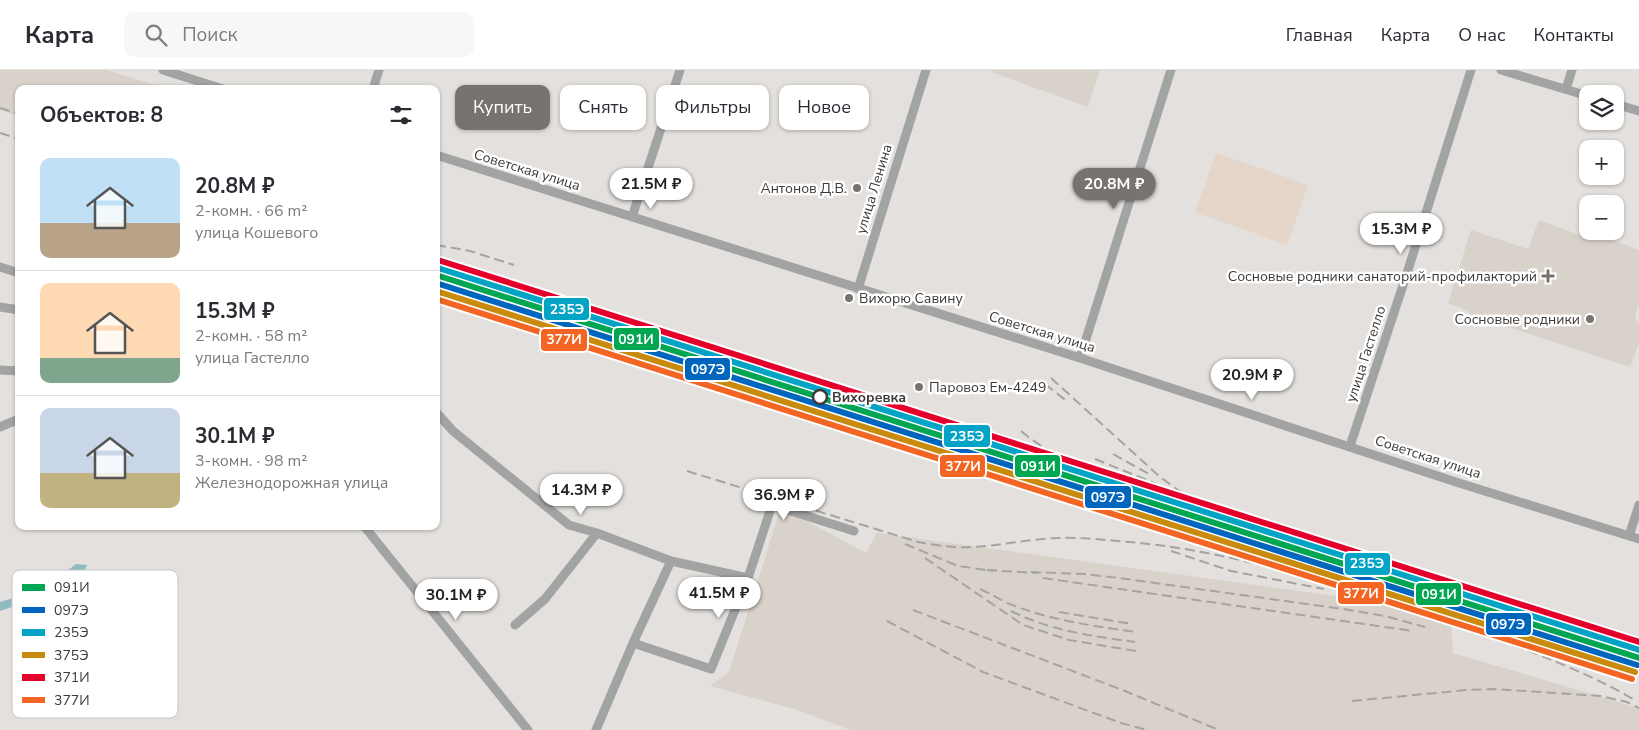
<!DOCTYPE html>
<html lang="ru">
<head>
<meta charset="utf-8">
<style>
	body { margin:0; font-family:"Nunito Sans",sans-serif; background:#f7f7f7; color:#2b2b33; height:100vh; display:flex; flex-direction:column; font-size:19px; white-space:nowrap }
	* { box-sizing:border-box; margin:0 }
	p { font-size:16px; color:#7c7c81 }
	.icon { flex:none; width:28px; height:28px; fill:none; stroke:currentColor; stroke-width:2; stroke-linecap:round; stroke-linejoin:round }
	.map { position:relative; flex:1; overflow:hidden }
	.drawer { position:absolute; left:15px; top:15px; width:425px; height:445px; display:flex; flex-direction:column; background:#fff; border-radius:10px; box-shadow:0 1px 4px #0004 }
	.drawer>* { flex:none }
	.top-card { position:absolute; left:455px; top:15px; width:475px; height:45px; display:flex; gap:10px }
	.controls { position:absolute; left:1579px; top:15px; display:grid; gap:10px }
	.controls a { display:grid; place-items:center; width:45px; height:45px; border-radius:10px; background:#fff; box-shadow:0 1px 4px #0004; font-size:25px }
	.price { position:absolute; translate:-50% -42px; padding:0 11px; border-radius:18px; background:#fff; color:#222; font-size:16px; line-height:32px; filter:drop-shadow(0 1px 2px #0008) }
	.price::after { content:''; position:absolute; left:50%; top:30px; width:15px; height:11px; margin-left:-8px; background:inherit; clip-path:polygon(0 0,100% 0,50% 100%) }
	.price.on { background:#767371; color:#fff }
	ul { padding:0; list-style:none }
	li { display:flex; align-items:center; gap:15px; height:125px; padding:0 25px }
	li+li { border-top:1px solid #e1e1e2 }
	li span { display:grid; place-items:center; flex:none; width:140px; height:100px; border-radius:10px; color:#555 }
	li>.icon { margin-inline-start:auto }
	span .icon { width:60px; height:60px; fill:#fffc; stroke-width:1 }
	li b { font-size:21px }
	h2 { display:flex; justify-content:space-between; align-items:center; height:60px; padding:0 25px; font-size:21px }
	.pill { padding:0 18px; border-radius:10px; background:#fff; box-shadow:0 1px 4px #0004; font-size:18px; line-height:45px }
	.pill.on { background:#767371; color:#fff }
	header { display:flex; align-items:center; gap:30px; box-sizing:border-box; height:70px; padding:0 25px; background:#fff; border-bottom:1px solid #e1e1e2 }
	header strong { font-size:24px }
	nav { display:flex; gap:28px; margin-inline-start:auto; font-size:18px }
	.search { width:350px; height:45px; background:#f7f7f7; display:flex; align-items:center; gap:12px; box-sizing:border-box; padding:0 18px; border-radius:10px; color:#7c7c81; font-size:19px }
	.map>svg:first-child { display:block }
	.built { fill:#d9d2cb }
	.green { fill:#e6d6c9 }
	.water { fill:#90b9c2 }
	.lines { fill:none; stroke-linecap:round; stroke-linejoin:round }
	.minor { stroke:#a2a3a3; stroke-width:9 }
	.rail { stroke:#a5a4a2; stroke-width:2; stroke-dasharray:10 5; stroke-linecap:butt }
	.rail-1-casing { stroke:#fff; stroke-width:10 }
	.rail-2-casing { stroke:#fff; stroke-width:10 }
	.rail-3-casing { stroke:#fff; stroke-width:10 }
	.rail-4-casing { stroke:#fff; stroke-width:10 }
	.rail-5-casing { stroke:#fff; stroke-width:10 }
	.rail-6-casing { stroke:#fff; stroke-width:10 }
	.rail-1 { stroke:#00a651; stroke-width:6 }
	.rail-2 { stroke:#0065bd; stroke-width:6 }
	.rail-3 { stroke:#03a3c6; stroke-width:6 }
	.rail-4 { stroke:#c88b0e; stroke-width:6 }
	.rail-5 { stroke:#e4002b; stroke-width:6 }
	.rail-6 { stroke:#f26522; stroke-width:6 }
	.poi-dot { fill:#767371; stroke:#fff; stroke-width:2 }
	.stop-dot { fill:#fff; stroke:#3c3937; stroke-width:2.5 }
	.labels { text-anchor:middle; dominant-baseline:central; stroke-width:5; stroke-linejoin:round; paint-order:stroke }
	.street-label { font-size:14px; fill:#3c3937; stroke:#fff }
	.poi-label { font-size:14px; fill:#3c3937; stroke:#fff; text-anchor:end }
	.stop-label { font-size:14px; font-weight:bold; fill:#3c3937; stroke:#fff; text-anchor:start }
	.key { fill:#fff; stroke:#c4c4c3; stroke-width:1 }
	.key-label { font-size:14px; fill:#3c3937 }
	.line-badge { stroke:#fff; stroke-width:2 }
	.badge-label { font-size:14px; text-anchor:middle; font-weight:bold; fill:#fff }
</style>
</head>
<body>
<header>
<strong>Карта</strong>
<div class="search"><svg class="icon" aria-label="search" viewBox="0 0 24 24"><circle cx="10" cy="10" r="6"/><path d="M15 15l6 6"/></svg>Поиск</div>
<nav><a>Главная</a><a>Карта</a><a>О нас</a><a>Контакты</a></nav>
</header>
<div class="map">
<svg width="1639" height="660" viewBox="0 0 1639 660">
	<rect width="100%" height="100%" fill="#e3e0dd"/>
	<path class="built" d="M0,0h106l63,19h-150v27l-19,-6z
		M991,0h109l-12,37 -97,-35z
		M1539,150l54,20 8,-4 38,14v53l-4,14 4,7v19l-9,24 -159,-52 -4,-5 -19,-7 23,-73 57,19z
		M781,437l85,46 11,-20 488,67 86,25 2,28 186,55v22h-789l-52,-20 -88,-24 19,-14z"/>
	<path class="green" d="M1216,83l92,32 -21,60 -92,-33z"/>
	<path class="water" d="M76,494l11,1 -2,5c-14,3 -21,14 -33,20 -17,9 -34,15 -52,21v-9l26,-8 27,-12z"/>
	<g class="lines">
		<path class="minor" d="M163,0l60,19
			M1501,0l87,26
			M373,19l6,-19
			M1566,19l6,-19
			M1615,34l24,7
			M436,85l644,203 379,125 180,56
			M632,147l48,-147
			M0,197l19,6
			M858,219l68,-219
			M0,237l19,3
			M1080,288l91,-288
			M0,300l19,1
			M436,342l17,19 116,94 28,8 74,28 77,17
			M0,357l19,-8
			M1350,376l58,-176 63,-200
			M364,456l164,204
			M1629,466l10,-31
			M515,555l30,-26 52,-66
			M633,573l78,26 37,-91 24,-73 82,26
			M596,660l37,-87 38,-82"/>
		<path class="rail" d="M0,38l19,6
			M0,63l19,6
			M436,175l34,6 44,14
			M436,199l697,220 106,43
			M1051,308l108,98 27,20 31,17
			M1045,314l23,18
			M1021,361c17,14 35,25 55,33
			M1113,384l36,20
			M1095,389l57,23 17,9
			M687,401l231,71c17,3 35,6 52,5 29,-1 58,-8 87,-9 24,-1 48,2 72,4 116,10 225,50 336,84
			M1209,442l92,27 338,106
			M905,474l53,22 35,5
			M1171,481l60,20 93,18
			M925,488l98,67 46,15 67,11
			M987,500l50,3
			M1031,502l53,2 35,4 224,31 42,7 40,11
			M1043,508l370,53
			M980,519c12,5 23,13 35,17 40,15 79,20 121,26
			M913,540l212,81 94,39
			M1011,541c40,20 81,25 124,31
			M1059,542l73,12
			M887,551l96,51 138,51 26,7
			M1458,554c59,23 120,43 175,75
			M1352,631l115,-11 27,-1 107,7 26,6 12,6"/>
		<g class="rail-1-casing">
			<path id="rail-1" d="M436,205l1203,383"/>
		</g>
		<g class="rail-2-casing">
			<path id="rail-2" d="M436,213l1201,382"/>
		</g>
		<g class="rail-3-casing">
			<path id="rail-3" d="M438,198l1201,382"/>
		</g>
		<g class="rail-4-casing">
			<path id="rail-4" d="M436,221l1199,381"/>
		</g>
		<g class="rail-5-casing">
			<path id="rail-5" d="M441,191l1198,381"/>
		</g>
		<g class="rail-6-casing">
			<path id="rail-6" d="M436,229l1196,380"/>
		</g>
		<use href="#rail-1" class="rail-1"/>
		<use href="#rail-2" class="rail-2"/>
		<use href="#rail-3" class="rail-3"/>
		<use href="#rail-4" class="rail-4"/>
		<use href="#rail-5" class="rail-5"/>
		<use href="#rail-6" class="rail-6"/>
	</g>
	<g class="poi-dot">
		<circle cx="857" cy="118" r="5"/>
		<path d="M1545.5 198.5h5v5h5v5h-5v5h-5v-5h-5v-5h5z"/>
		<circle cx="849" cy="228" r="5"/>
		<circle cx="1590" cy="249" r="5"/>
		<circle cx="919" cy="317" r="5"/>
	</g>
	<circle class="stop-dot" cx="820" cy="327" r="7"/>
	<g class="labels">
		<g class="street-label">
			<text transform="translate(527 100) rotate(17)">Советская улица</text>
			<text transform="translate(874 119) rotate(-73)">улица Ленина</text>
			<text transform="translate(1042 262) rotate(17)">Советская улица</text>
			<text transform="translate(1366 284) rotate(-72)">улица Гастелло</text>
			<text transform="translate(1428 387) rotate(18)">Советская улица</text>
		</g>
		<g class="poi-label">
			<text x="847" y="118">Антонов Д.В.</text>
			<text x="1537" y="206">Сосновые родники санаторий-профилакторий</text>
			<text x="859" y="228" text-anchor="start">Вихорю Савину</text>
			<text x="1580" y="249">Сосновые родники</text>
			<text x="929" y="317" text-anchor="start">Паровоз Ем-4249</text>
		</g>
		<g class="stop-label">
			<text x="832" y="327">Вихоревка</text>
		</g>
	</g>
	<rect x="12" y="500" width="166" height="148" rx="8" class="key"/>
	<rect x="22" y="514" width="23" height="7" fill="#00a651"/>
	<rect x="22" y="537" width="23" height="6" fill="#0065bd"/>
	<rect x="22" y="559" width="23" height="7" fill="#03a3c6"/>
	<rect x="22" y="582" width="23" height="6" fill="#c88b0e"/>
	<rect x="22" y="604" width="23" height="7" fill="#e4002b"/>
	<rect x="22" y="627" width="23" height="6" fill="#f26522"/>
	<g class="key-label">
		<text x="54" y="522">091И</text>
		<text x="54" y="545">097Э</text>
		<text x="54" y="567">235Э</text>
		<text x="54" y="590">375Э</text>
		<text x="54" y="612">371И</text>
		<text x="54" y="635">377И</text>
	</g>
	<g class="line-badge">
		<rect x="543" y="227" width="47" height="24" rx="5" fill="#03a3c6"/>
		<rect x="613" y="257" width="47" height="24" rx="5" fill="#00a651"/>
		<rect x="540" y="258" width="48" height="24" rx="5" fill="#f26522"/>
		<rect x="684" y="287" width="47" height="24" rx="5" fill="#0065bd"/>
		<rect x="943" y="354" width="48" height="24" rx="5" fill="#03a3c6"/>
		<rect x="939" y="384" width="47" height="24" rx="5" fill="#f26522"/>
		<rect x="1014" y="384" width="47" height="24" rx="5" fill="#00a651"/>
		<rect x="1084" y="415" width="48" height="24" rx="5" fill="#0065bd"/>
		<rect x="1344" y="482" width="47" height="24" rx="5" fill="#03a3c6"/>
		<rect x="1337" y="511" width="48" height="24" rx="5" fill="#f26522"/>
		<rect x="1415" y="512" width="47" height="24" rx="5" fill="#00a651"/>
		<rect x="1485" y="542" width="47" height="24" rx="5" fill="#0065bd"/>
	</g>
	<g class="badge-label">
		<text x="567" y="244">235Э</text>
		<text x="636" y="274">091И</text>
		<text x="564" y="274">377И</text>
		<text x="708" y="304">097Э</text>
		<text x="967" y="371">235Э</text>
		<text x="963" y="401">377И</text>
		<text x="1038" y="401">091И</text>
		<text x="1108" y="432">097Э</text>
		<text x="1367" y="498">235Э</text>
		<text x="1361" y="528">377И</text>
		<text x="1439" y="529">091И</text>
		<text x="1508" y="559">097Э</text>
	</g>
</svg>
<div class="controls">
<a><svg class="icon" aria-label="layers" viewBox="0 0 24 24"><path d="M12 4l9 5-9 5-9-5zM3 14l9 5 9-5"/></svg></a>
<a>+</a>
<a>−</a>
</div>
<b class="price" style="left:651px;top:140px">21.5M ₽</b>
<b class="price on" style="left:1114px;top:140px">20.8M ₽</b>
<b class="price" style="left:1401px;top:185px">15.3M ₽</b>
<b class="price" style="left:1252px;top:331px">20.9M ₽</b>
<b class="price" style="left:581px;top:446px">14.3M ₽</b>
<b class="price" style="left:784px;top:451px">36.9M ₽</b>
<b class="price" style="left:719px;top:549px">41.5M ₽</b>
<b class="price" style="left:456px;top:551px">30.1M ₽</b>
<div class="top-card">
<a class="pill on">Купить</a>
<a class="pill">Снять</a>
<a class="pill">Фильтры</a>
<a class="pill">Новое</a>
</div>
<section class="drawer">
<h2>Объектов: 8<svg class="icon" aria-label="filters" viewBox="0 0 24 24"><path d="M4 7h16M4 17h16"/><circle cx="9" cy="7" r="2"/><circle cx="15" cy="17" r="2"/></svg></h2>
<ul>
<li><span style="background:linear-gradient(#bfe0f5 65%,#b9a48a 0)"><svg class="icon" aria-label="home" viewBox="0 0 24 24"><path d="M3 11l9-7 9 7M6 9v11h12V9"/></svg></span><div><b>20.8M ₽</b><p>2-комн. · 66 m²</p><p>улица Кошевого</p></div></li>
<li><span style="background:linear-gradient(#ffd9b3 75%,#7fa58c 0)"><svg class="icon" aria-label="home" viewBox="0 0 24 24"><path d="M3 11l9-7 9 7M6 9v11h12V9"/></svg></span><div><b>15.3M ₽</b><p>2-комн. · 58 m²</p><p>улица Гастелло</p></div></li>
<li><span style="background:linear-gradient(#c9d6e8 65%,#c2b280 0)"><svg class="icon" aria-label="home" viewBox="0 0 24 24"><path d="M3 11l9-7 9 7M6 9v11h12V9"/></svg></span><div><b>30.1M ₽</b><p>3-комн. · 98 m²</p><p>Железнодорожная улица</p></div></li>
</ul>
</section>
</div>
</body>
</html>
